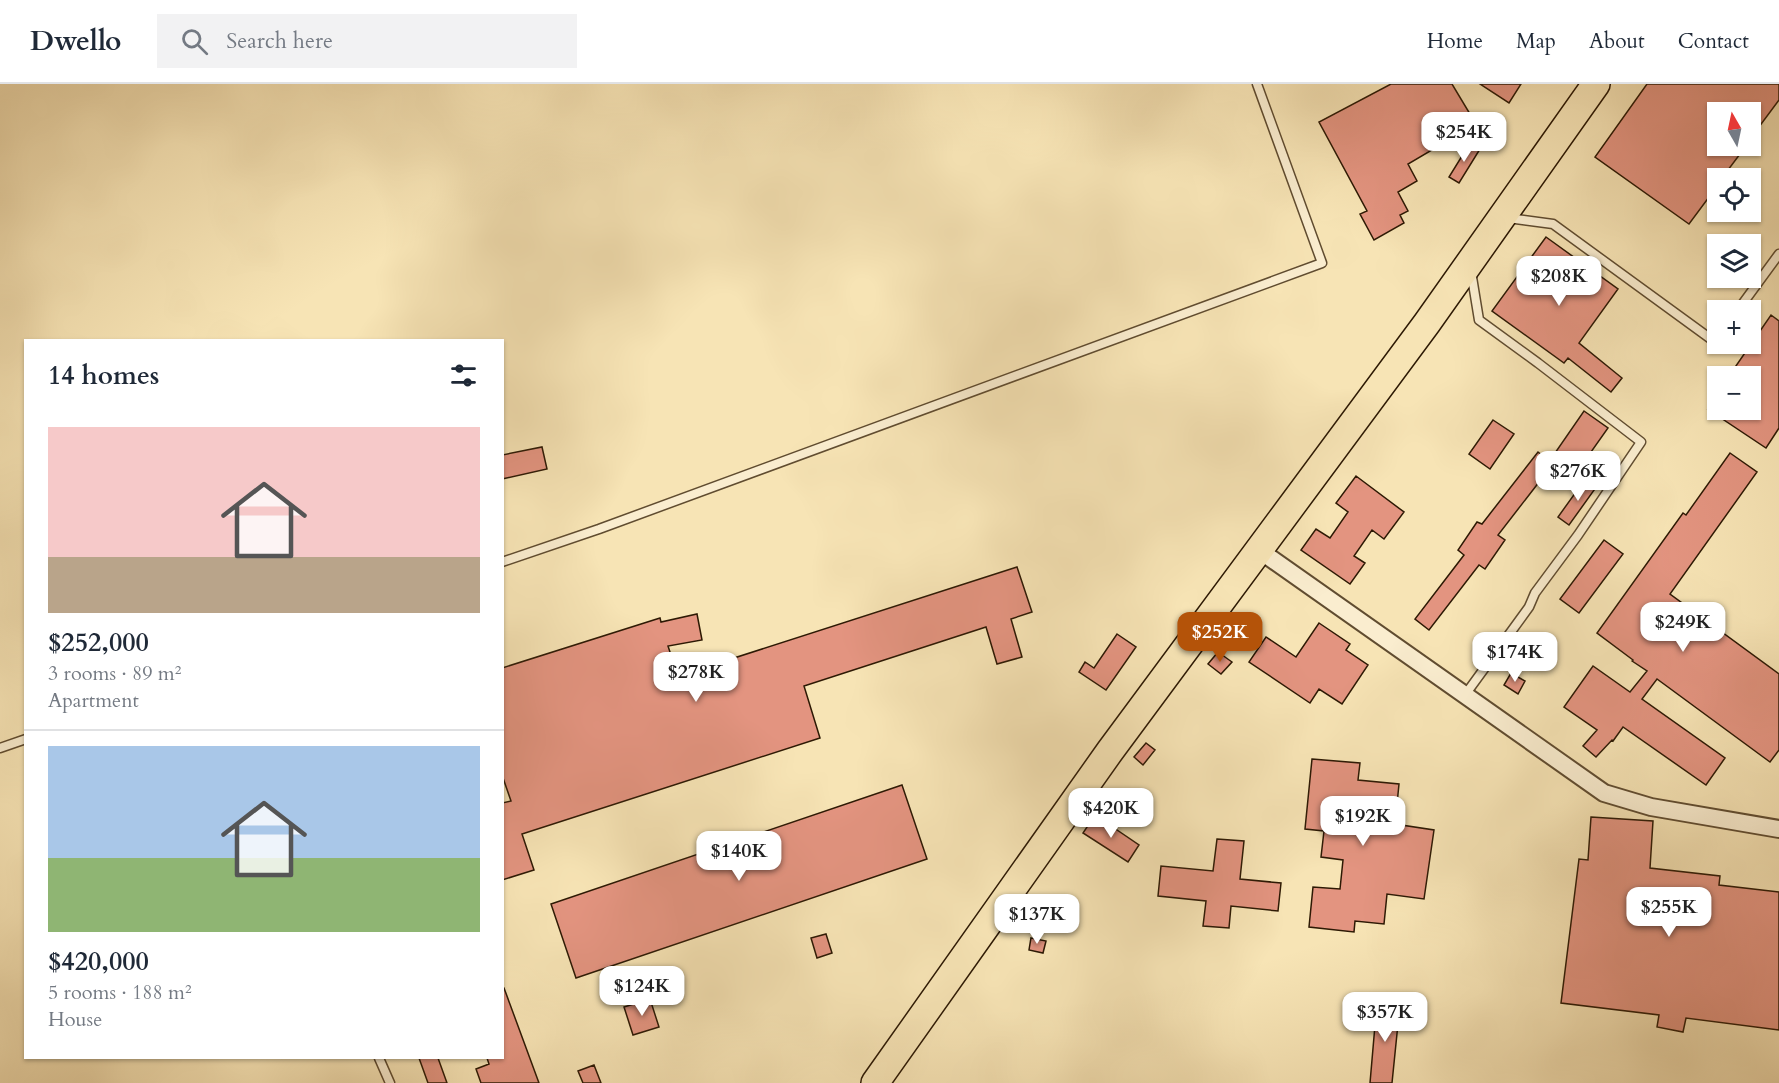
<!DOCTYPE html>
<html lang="en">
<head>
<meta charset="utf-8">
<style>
	body { margin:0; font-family:Cardo,serif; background:#f2f2f3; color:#1f2937; height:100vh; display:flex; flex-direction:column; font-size:22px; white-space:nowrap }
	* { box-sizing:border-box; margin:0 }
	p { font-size:20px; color:#747a83 }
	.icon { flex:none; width:33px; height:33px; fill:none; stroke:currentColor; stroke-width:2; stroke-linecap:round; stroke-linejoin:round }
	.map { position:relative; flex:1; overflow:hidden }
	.sheet { position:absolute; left:24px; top:255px; width:480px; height:720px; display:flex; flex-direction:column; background:#fff; border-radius:0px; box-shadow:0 2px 4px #0004 }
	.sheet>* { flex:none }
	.needle { width:39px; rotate:351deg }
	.fabs { position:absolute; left:1707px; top:18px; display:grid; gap:12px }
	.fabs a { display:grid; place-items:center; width:54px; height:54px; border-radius:0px; background:#fff; box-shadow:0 2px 4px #0004; font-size:30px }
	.price { position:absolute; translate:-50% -51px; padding:0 14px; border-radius:12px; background:#fff; color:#222; font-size:20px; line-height:39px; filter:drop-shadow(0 2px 3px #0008) }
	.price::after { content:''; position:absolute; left:50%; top:36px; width:18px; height:14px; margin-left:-9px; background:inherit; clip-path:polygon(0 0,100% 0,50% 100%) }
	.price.selected { background:#b45309; color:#fff }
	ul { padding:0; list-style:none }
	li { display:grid; align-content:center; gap:12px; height:318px; padding:0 24px }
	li+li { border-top:2px solid #e0e1e3 }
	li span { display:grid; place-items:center; height:186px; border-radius:0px; color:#555 }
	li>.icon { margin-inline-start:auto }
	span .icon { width:108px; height:108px; fill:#fffc; stroke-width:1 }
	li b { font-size:26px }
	h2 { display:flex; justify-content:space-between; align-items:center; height:72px; padding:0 24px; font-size:26px }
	header { display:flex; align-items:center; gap:36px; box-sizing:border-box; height:84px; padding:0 30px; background:#fff; border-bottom:2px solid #e0e1e3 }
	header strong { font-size:28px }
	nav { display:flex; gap:33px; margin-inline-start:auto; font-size:21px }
	.search { width:420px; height:54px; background:#f2f2f3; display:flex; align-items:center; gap:15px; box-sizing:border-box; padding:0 21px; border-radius:0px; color:#747a83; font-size:22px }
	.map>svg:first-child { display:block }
	.building { fill:#e39480; stroke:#2d1904; stroke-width:1.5 }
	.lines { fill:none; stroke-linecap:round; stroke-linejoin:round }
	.lane-casing { stroke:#604c30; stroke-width:11 }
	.street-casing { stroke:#604c30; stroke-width:20 }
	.primary-casing { stroke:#2d1904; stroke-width:30 }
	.lane { stroke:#faedcf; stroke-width:8 }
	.street { stroke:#faedcf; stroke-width:16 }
	.primary { stroke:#f7e4b5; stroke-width:27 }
</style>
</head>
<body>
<header>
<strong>Dwello</strong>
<div class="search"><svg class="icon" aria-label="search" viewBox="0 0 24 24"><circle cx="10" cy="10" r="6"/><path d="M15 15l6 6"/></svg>Search here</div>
<nav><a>Home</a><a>Map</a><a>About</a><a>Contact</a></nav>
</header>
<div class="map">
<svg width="1779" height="999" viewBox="0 0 1779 999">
	<rect width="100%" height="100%" fill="#f7e4b5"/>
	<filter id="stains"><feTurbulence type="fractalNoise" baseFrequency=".00333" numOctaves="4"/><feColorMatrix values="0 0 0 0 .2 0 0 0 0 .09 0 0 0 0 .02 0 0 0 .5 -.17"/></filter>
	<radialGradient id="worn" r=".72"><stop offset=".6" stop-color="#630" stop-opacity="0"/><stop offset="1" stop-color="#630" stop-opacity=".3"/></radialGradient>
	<path class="building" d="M1391,0h61l24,40 -68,40 9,17 -19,11 10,19 -8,4 4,8 -30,17 -14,-26 7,-3 -48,-89z
		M1480,0h41l-12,19z
		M1647,0h132v16l-29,39v-27h-32v34h28l-24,32h-4v7l-29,39 -94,-67z
		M1470,59l10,6 -21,34 -10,-6z
		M1546,153l72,52 -39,54 43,35 -11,14 -43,-34 -4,5 -72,-52z
		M1771,231l8,6v107l-13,20 -57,-38h41v-34h-21z
		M1584,327l24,17 -29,41 -24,-16z
		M1493,336l21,14 -24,35 -21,-15z
		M542,363l5,22 -45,10v-24z
		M1538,368l15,12 -55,71 7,5 -20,29 -6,-4 -50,65 -14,-11 49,-64 -6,-5 19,-28 5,2z
		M1730,369l27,19 -87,122 109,80v76l-9,12 -113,-83 -15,20 83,59 -19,27 -83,-58 -10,14 -1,-1 -16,17 -13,-11 14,-16 -33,-23 29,-41 37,26 17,-21 -15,-10 1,-1 -36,-27 86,-120 3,2z
		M1356,392l48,36 -20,27 -12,-9 -18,26 11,7 -15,21 -49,-34 15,-21 14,9 18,-26 -12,-9z
		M1586,394l11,8 -28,39 -11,-8z
		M1604,456l19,14 -44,59 -19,-14z
		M1017,483l15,45 -21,7 11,38 -25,7 -11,-37 -182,59 16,52 -298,96 12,36 -32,10v-77l9,-2 -9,-26v-107l158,-50 1,4 36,-8 5,26 -34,6 10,30z
		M1319,539l31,21 -4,6 22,15 -26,39 -23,-15 -9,14 -61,-41 17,-25 30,20z
		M1117,550l19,13 -30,43 -27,-18 6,-10 9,6z
		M1541,558l4,17 -14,3 -4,-17z
		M1218,568l14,10 -11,12 -13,-10z
		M1511,589l14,8 -7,13 -14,-9z
		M1146,659l9,7 -12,15 -9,-8z
		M1312,675l48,4 -2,17 41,4 -4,40 39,6 -10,69 -37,-5 -3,30 -29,-3 -1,11 -45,-5 4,-40 27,2 3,-29 -22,-3 3,-26 -19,-2z
		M902,701l25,74 -351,119 -25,-74z
		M1095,731l44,30 -11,17 -45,-29z
		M1591,733l62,4 -3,47 70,8 -1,9 60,7v138l-93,-12 -3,14 -26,-5 2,-12 -98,-12 18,-144 9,1z
		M1217,755l27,2 -4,38 41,4 -3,28 -47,-5 -2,22 -26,-2 3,-25 -48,-5 3,-30 52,5z
		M826,850l6,19 -15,5 -6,-20z
		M1031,854l15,3 -3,12 -14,-3z
		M502,904h2l35,95h-58l-5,-14 13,-5 -2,-6h15z
		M650,915l9,28 -26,8 -9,-28z
		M1377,918l23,2 -8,79h-22z
		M419,974h19l9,25h-19z
		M594,981l7,18h-18l-5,-12z"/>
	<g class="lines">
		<g class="lane-casing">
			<path id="lane" d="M1508,134l45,6 162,118 3,-3
				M1738,226l41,-56
				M502,478l97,-33 723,-266 -65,-179
				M1465,611l64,-88 6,-14 43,-58 63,-93 -103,-79 -59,-43 -8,-49
				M0,664l26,-9
				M379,974l11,25"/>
		</g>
		<g class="street-casing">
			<path id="street" d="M1259,466l345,243 47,14 128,22"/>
		</g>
		<g class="primary-casing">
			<path id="primary" d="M875,999l235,-332 317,-428 169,-239"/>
		</g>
		<use href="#lane" class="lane"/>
		<use href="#street" class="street"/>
		<use href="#primary" class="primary"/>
	</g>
	<rect width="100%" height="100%" filter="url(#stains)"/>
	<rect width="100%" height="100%" fill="url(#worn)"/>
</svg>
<div class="fabs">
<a><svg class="needle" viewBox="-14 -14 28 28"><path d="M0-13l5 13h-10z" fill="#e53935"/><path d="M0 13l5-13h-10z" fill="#747a83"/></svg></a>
<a><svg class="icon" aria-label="locate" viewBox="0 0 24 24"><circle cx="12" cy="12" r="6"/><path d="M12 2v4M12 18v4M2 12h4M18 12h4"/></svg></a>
<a><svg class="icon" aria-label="layers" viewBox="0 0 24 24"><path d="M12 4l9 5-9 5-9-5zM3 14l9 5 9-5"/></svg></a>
<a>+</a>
<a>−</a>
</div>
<b class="price" style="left:1464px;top:79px">$254K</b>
<b class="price" style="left:1559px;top:223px">$208K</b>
<b class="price" style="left:1578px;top:418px">$276K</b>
<b class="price" style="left:1683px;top:569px">$249K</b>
<b class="price selected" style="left:1220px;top:579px">$252K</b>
<b class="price" style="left:1515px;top:599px">$174K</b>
<b class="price" style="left:696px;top:619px">$278K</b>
<b class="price" style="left:1111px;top:755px">$420K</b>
<b class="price" style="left:1363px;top:763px">$192K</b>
<b class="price" style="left:739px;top:798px">$140K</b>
<b class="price" style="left:1669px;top:854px">$255K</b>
<b class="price" style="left:1037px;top:861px">$137K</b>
<b class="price" style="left:642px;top:933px">$124K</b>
<b class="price" style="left:1385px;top:959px">$357K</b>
<section class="sheet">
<h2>14 homes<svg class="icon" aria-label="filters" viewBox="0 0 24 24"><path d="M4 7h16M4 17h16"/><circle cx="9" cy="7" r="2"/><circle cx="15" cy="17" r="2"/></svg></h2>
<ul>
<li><span style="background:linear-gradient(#f6c9c9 70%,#b9a48a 0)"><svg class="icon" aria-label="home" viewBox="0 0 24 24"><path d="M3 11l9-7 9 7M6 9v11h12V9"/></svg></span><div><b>$252,000</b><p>3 rooms · 89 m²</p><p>Apartment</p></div></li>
<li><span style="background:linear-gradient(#a9c7e8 60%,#8fb573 0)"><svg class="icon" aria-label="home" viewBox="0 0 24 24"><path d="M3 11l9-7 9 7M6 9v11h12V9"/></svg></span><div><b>$420,000</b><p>5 rooms · 188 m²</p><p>House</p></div></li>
</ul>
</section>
</div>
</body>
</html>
